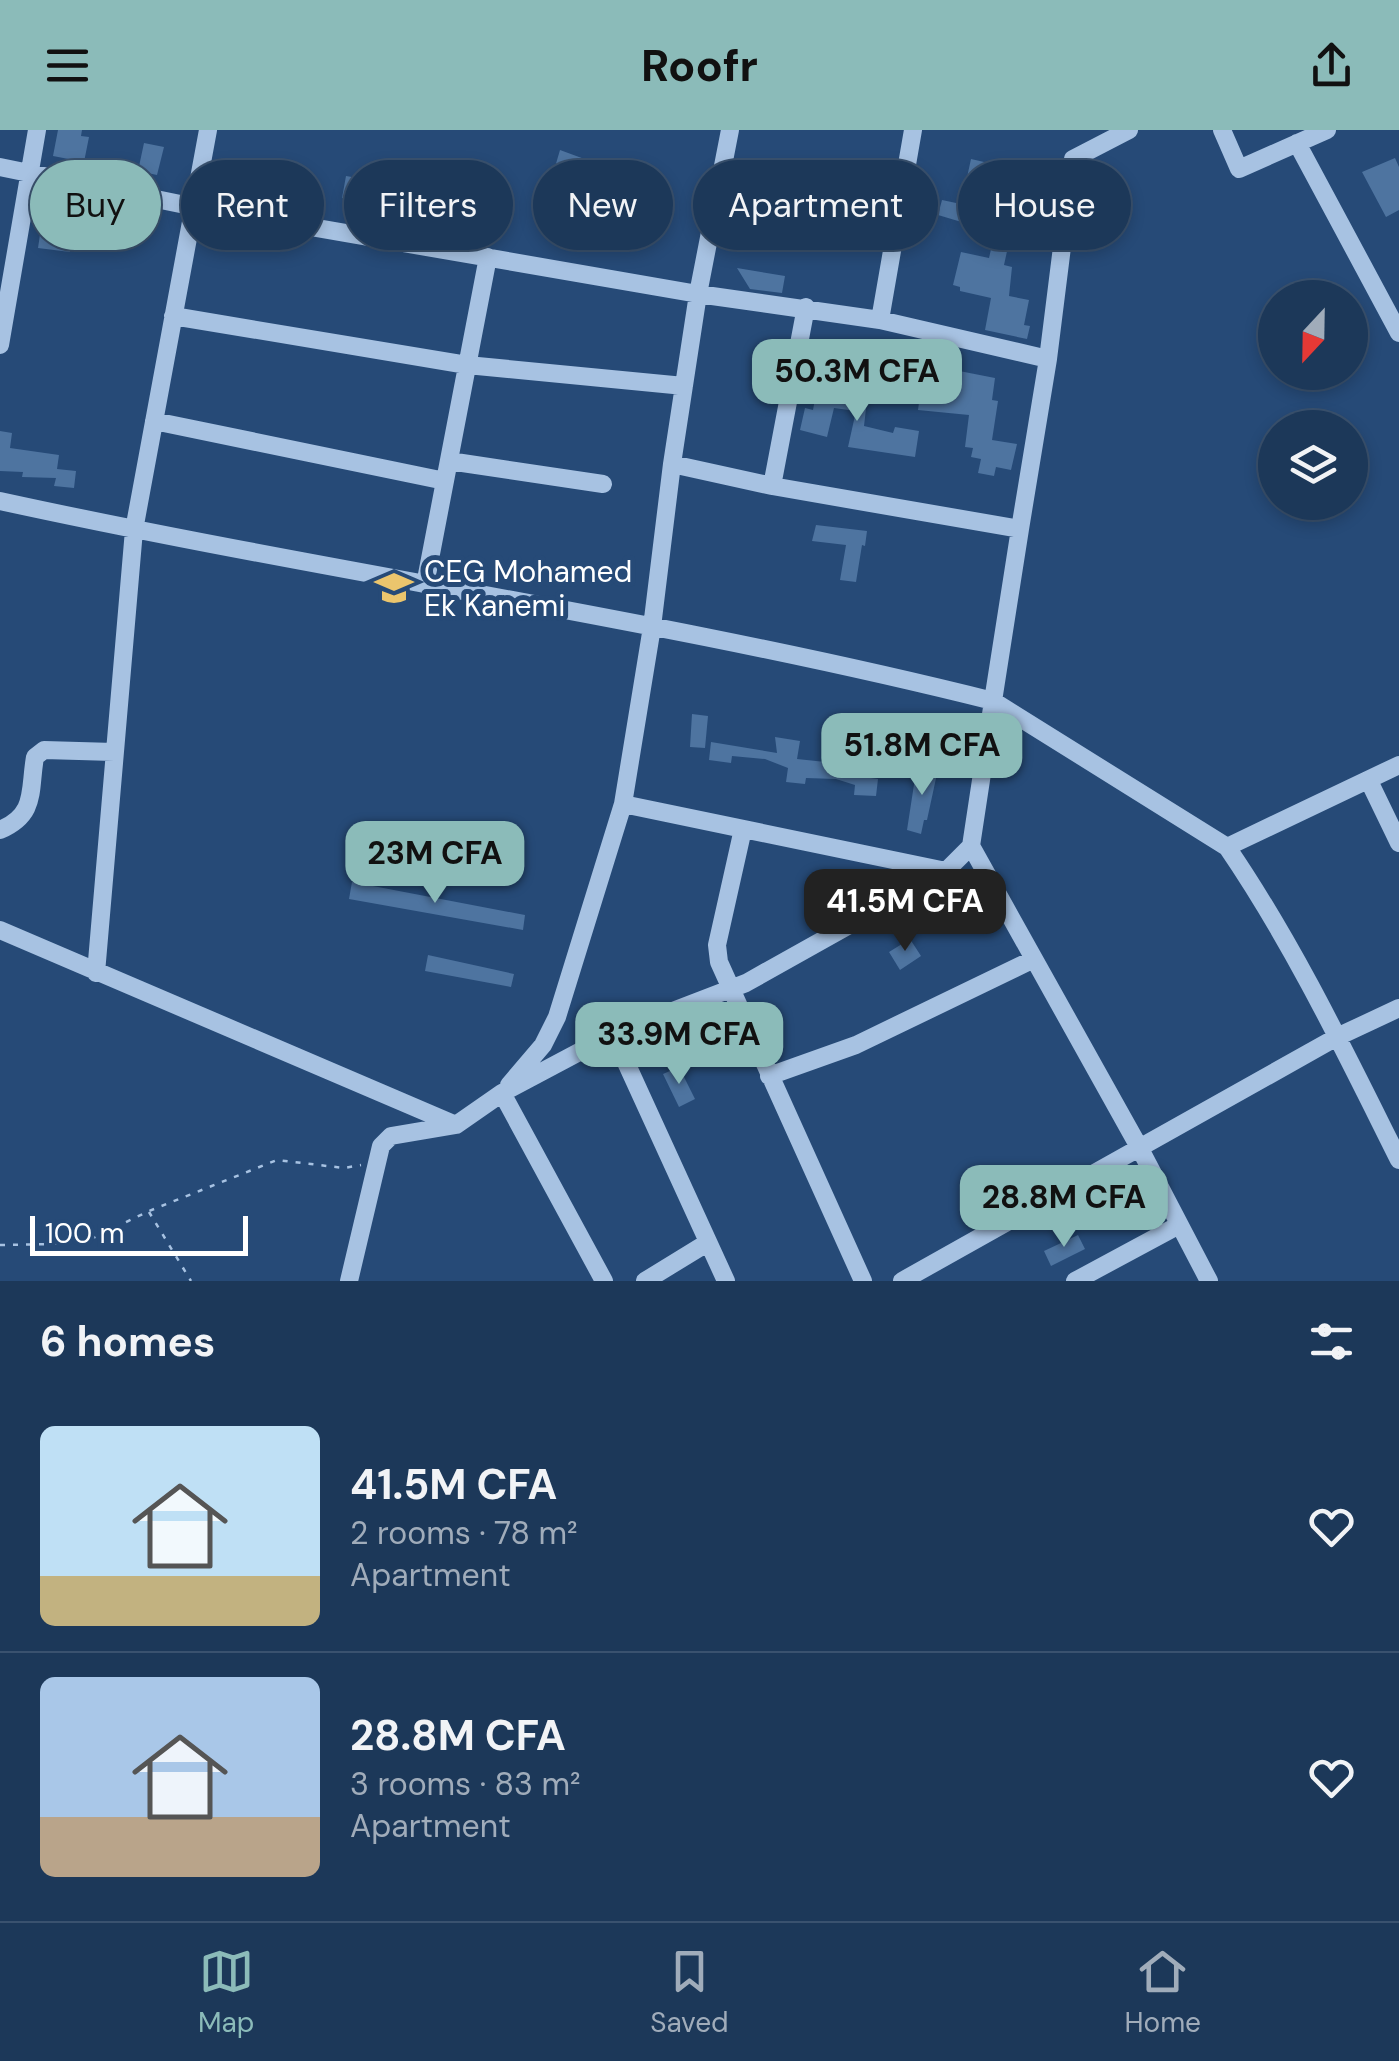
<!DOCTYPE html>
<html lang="en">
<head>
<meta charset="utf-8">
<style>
	body { margin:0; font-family:"DM Sans",sans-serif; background:#294362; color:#f1f3f6; height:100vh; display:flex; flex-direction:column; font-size:38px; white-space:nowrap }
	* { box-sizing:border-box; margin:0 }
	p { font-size:32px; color:#a0acba }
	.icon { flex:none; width:55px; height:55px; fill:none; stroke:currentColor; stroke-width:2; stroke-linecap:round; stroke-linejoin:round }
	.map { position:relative; height:1151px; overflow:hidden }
	.panel { display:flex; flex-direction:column; background:#1c3859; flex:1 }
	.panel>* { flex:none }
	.hud { position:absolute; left:30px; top:30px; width:1340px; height:90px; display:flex; gap:20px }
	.needle { width:65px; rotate:202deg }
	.buttons { position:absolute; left:1258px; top:150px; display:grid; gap:20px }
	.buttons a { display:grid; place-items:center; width:110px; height:110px; border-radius:50%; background:#1c3859; box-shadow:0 5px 15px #0003,0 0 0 2px #3a526f; font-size:50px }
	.scale { position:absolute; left:30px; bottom:25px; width:218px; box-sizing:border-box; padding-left:10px; border:5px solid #fff; border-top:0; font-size:28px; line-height:35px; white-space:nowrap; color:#fff; -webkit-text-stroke:8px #264a77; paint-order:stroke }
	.price { position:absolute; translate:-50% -85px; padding:0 22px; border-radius:20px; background:#8bbbb9; color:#111; font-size:32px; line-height:65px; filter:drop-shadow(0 2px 5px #0008) }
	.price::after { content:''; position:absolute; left:50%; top:60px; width:30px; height:22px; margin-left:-15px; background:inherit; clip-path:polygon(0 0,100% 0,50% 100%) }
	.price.on { background:#222; color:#fff }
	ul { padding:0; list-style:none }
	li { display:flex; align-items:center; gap:30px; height:250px; padding:0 40px }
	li+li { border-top:2px solid #3a526f }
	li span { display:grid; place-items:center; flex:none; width:280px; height:200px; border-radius:15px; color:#555 }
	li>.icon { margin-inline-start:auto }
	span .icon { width:120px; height:120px; fill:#fffc; stroke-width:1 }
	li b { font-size:42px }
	h2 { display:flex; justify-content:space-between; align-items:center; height:120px; padding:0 40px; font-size:42px }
	.pill { padding:0 35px; border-radius:45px; background:#1c3859; box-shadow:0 5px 15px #0003,0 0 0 2px #3a526f; font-size:35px; line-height:90px }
	.pill.on { background:#8bbbb9; color:#111 }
	header { display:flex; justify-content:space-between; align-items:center; height:130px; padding:0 40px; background:#8bbbb9; color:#111; font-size:45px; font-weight:700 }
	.tab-bar { display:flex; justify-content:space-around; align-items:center; height:140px; border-top:2px solid #3a526f; background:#1c3859; font-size:28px; color:#a0acba }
	.tab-bar a { display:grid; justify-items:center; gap:5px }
	.tab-bar .on { color:#8bbbb9 }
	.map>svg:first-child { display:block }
	.building { fill:#4e74a0 }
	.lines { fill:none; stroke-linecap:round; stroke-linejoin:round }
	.path { stroke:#a7c2e2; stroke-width:2.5; stroke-dasharray:5 8; stroke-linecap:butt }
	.minor { stroke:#a7c2e2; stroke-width:18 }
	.labels { text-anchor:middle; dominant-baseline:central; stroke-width:10; stroke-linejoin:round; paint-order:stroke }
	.poi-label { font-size:30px; fill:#fff; stroke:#264a77; text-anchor:start }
</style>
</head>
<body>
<header><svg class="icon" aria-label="menu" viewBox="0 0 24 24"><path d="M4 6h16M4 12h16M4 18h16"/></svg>Roofr<svg class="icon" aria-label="share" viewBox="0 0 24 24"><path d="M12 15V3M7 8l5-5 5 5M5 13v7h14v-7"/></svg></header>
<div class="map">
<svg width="1399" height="1151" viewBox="0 0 1399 1151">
	<rect width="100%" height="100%" fill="#264a77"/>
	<path class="building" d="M58,0h24l-1,6 8,1 -5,25 -31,-6z
		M144,13l20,4 -7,28 -19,-4z
		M560,20l57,21 1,-4 43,12 -7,20 -99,-32z
		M1395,28l4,9v43l-13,7 -24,-45z
		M971,29l35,8 -1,12 17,4 -18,82 8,2 -3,29 20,4 -5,25 6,1 -3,13 -42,-9 6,-32 -31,-7v-4l-7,-2 8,-33 28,6 6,-26 -57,-17 4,-15 47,10 6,-22 -29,-6z
		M346,46l64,11 -4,22 -64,-11z
		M822,60l40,15 -3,12 -10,-2 -3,8 -28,-7 -1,5h-4l-5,26 -18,-3 -5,4 -31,-9 4,-27 -6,-1 3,-17 38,8 1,-5 25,5z
		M43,84l31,4 46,14 -5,18 -44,-11 -1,13 -32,-4z
		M737,138l48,8 -3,17 -32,-4z
		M944,238l51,10 -3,22 6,1 -6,39 25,4 -6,26 -15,-3 -2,9 -16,-3 3,-14 -10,-2 2,-9 -8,-1 4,-32 -51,-5 2,-15 -21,-3 4,-18 38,9z
		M817,258l39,7 1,-5 11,1 -4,35 29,7 2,-6 24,4 -4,26 -67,-10 8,-36 -22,-3 -7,29 -27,-7 5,-22 8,2z
		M0,301l12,2 -2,15 49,7 -2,14 19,2 -2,17 -20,-2 2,-8 -34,-1 1,-5 -23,-1z
		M816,395l51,6 -2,15 -3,-1 -6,37 -16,-2 6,-35 -34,-4z
		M692,584l16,2 -3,32 -15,-1z
		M775,607l25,4 -3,18 76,8 -2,11 7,1 -2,17 -22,-1 1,-10 -19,-6 -30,-1 -1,6 -19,-2 2,-14 -23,-9 -33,-3 -1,7 -22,-3 2,-18 66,11z
		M917,635l21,4 -11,51h-3l-3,14 -14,-4z
		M352,752l173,33 -2,15 -174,-31z
		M910,809l11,17 -21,14 -11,-18z
		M428,825l86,19 -3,13 -86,-16z
		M679,937l16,32 -16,8 -16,-33z
		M1078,1105l7,14 -34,17 -7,-15z"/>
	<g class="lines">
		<path class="path" d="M149,1082l42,69
			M0,1115l53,-1 42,-7 54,-26 128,-51 67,8 17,-3"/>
		<path class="minor" d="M1222,0l17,39 88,-39
			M1297,13l102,190
			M0,37l195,40 503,87 182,26 168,39
			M173,186l294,49 217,21
			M880,190l33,-190
			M0,215l37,-215
			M154,291l291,60
			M449,331l154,23
			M672,334l100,22 248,43 28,-170 25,-200 56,-29
			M772,356l34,-179
			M0,371c330,72 666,118 993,200l-22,145 -25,25 -200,112 -133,51 -111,59 -46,32 -65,11 -10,10 -32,135
			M1020,399l-27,172 234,146c67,98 119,207 172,313
			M425,455l63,-328
			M1369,651l30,62
			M623,674l323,67
			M743,699l-26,116 2,17 144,319
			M0,700c37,-16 29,-39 35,-73l9,-7 70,2
			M971,716l168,301 70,134
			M1227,717l172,-82
			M0,800l456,195
			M96,843l38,-443 74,-400
			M613,904l113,247
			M769,946l87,-31 176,-85
			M509,955l34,-40 14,-28 66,-213 29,-177 20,-163 26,-170 32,-164
			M502,963l102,188
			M645,1151l62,-38
			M902,1151l435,-244 62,-29
			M1075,1151l104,-56"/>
	</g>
	<defs>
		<g id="school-bare" transform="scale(3)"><path d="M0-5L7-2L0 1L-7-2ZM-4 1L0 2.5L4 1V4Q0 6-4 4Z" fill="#ebc56d" stroke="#264a77" stroke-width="2.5" paint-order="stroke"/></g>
	</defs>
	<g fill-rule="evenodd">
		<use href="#school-bare" x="394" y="458"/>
	</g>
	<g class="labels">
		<g class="poi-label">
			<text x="424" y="441">CEG Mohamed<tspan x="424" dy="34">Ek Kanemi</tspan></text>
		</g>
	</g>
</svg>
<div class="buttons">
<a><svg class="needle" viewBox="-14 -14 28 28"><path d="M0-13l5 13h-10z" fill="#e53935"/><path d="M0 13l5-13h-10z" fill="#a0acba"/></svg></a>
<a><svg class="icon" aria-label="layers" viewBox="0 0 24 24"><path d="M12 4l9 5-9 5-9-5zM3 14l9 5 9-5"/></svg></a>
</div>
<div class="scale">100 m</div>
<b class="price" style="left:857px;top:294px">50.3M CFA</b>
<b class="price" style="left:922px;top:668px">51.8M CFA</b>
<b class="price" style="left:435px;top:776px">23M CFA</b>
<b class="price on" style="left:905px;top:824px">41.5M CFA</b>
<b class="price" style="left:679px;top:957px">33.9M CFA</b>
<b class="price" style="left:1064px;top:1120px">28.8M CFA</b>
<div class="hud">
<a class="pill on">Buy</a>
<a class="pill">Rent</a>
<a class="pill">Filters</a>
<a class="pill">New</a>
<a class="pill">Apartment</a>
<a class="pill">House</a>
</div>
</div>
<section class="panel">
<h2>6 homes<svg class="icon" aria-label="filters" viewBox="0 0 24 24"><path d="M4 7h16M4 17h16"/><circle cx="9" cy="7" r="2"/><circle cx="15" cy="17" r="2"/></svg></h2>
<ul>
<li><span style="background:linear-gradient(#bfe0f5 75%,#c2b280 0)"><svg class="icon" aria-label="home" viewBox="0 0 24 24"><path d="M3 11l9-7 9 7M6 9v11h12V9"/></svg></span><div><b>41.5M CFA</b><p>2 rooms · 78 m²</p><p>Apartment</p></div><svg class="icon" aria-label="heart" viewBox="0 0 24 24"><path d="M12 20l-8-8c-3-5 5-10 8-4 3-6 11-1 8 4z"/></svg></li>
<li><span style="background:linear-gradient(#a9c7e8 70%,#b9a48a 0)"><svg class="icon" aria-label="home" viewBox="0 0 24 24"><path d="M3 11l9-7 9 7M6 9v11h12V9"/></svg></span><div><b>28.8M CFA</b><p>3 rooms · 83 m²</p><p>Apartment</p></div><svg class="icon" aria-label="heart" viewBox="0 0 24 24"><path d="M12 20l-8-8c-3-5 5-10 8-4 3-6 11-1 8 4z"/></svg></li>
</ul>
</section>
<nav class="tab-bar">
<a class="on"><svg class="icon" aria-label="map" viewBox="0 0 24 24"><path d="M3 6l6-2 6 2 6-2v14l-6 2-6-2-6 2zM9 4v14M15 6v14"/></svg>Map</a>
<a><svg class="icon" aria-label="saved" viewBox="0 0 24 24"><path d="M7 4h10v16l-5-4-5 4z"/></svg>Saved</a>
<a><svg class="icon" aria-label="home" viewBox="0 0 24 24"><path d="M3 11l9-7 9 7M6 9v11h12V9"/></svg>Home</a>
</nav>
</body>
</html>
